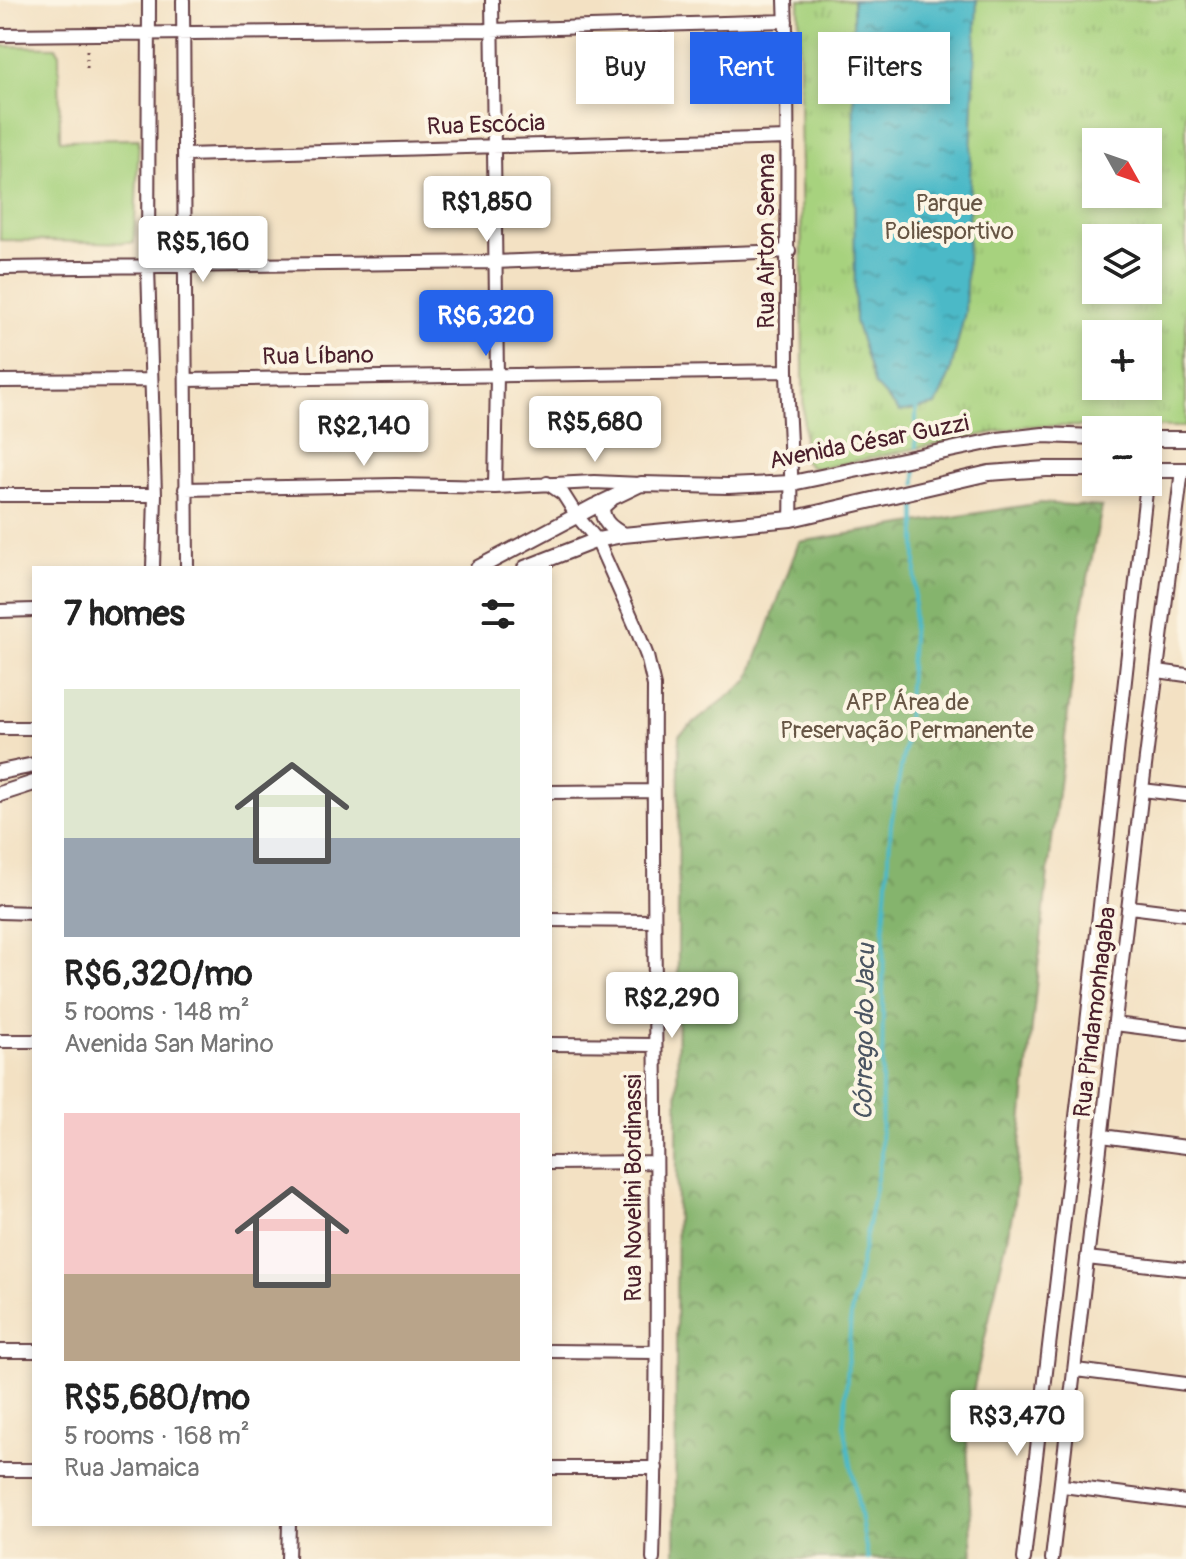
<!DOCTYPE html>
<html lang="en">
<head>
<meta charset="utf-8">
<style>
	body { margin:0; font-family:Pangolin,sans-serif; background:#f2f2f2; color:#222; height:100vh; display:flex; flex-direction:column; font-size:30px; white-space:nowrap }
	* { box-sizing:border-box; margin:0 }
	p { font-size:26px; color:#767676 }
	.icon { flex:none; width:44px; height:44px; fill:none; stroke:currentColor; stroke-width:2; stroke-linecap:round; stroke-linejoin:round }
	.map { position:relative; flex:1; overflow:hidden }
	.sheet { position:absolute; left:32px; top:566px; width:520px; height:960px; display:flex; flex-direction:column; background:#fff; border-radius:0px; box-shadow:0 4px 12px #0003 }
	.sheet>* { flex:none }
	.top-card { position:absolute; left:576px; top:32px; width:490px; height:72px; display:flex; gap:16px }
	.needle { width:52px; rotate:130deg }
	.tools { position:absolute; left:1082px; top:128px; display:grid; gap:16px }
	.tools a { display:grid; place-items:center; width:80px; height:80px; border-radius:0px; background:#fff; box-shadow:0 4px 12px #0003; font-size:40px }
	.price { position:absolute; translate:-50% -68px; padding:0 18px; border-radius:8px; background:#fff; color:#222; font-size:26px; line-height:52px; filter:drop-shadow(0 2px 4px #0008) }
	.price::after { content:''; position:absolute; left:50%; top:48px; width:24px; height:18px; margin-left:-12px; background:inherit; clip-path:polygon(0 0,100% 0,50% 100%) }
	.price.active { background:#2563eb; color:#fff }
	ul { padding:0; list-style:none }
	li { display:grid; align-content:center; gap:16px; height:424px; padding:0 32px }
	li span { display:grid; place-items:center; height:248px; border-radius:0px; color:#555 }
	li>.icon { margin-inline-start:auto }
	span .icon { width:144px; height:144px; fill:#fffc; stroke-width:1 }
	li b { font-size:34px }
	h2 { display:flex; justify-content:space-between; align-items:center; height:96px; padding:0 32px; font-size:34px }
	.chip { padding:0 28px; border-radius:0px; background:#fff; box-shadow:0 4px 12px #0003; font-size:28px; line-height:72px }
	.chip.active { background:#2563eb; color:#fff }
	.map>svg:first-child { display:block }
	.grass { fill:#a7d27e; stroke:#787854; stroke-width:2 }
	.forest { fill:url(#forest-crowns); stroke:#686a4c; stroke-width:2 }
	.park { fill:url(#park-tufts); stroke:#787854; stroke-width:2; fill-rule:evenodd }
	.water { fill:url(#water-ripples); stroke:#4b6c79; stroke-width:2 }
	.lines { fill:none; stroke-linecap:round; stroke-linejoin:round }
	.stream { stroke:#4cb9c7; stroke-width:4 }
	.minor-casing { stroke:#633c42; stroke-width:16 }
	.tertiary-casing { stroke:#633c42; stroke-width:18 }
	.path { stroke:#633c42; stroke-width:3; stroke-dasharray:2 6; stroke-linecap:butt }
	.minor { stroke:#fff; stroke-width:12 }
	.tertiary { stroke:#fff; stroke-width:14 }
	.labels { text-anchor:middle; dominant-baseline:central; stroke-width:8; stroke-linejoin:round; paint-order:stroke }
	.street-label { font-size:24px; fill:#4a1f2b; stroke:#fcf5e5 }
	.park-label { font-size:24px; fill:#654; stroke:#fcf5e5 }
	.water-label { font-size:26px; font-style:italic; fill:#4b5562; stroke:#fcf5e5 }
</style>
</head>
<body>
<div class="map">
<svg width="1186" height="1559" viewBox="0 0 1186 1559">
	<defs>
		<pattern id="forest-crowns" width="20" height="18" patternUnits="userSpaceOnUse" patternTransform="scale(2)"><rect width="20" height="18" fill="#85b46d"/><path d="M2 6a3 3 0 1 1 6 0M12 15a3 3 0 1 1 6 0" fill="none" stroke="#6f925a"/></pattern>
		<pattern id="park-tufts" width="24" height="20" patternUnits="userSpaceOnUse" patternTransform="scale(2)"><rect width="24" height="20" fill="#a7d27e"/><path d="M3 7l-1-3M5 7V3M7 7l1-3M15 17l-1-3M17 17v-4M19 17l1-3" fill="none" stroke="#91b46d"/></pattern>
		<pattern id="water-ripples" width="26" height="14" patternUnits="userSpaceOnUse" patternTransform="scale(2)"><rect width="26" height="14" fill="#4cb9c7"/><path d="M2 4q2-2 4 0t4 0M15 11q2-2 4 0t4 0" fill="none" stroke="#4196a2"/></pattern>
	</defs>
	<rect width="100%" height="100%" fill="#fcf5e5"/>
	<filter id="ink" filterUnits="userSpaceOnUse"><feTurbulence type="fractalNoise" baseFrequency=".0125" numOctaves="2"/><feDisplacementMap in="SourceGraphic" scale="16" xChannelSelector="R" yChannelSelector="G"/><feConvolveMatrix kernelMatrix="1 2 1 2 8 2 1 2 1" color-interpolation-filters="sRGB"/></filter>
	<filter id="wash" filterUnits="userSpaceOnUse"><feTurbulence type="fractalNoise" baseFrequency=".006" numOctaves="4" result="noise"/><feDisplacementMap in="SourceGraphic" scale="32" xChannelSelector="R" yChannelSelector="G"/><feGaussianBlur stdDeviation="1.8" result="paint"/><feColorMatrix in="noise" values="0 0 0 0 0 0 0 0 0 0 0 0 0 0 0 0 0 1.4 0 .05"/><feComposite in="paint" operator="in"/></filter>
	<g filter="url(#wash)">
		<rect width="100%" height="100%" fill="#f3e1c3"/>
		<path class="grass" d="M0,46l56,1 3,7 1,86 79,-1 -5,104 -134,-3z"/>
		<path class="forest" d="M1040,503l62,4 -22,111 -32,254 -35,339 -47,212 7,136h-298l4,-824 70,-55 50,-138z"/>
		<path class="park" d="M799,0h387v427l-160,-1 -204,42 -12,-1 -6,-6zM1096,142h52v52h-52zM1096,238h52v52h-52zM1096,334h52v52h-52z"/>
		<path class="water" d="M853,0h124l-12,312 -15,62 -14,31 -36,7 -25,-27 -20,-64z"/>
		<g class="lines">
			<path class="stream" d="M916,422v-17
				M916,434v13
				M916,466v18
				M868,1559l-24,-134 7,-111 30,-157 3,-232 7,-101 15,-85 10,-171v-65"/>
		</g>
	</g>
	<g filter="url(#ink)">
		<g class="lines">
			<g class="minor-casing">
				<path id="minor" d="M149,0l-1,267 7,228 -2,73
					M183,0l4,568
					M492,0l5,376 -2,111
					M785,0c5,124 1,248 2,372 1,49 6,98 4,147
					M0,35l491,-5 295,-9
					M185,155l603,-17
					M0,268l495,-6 294,-11
					M186,380l601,-9
					M0,381l150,-1
					M1148,470l2,-31
					M547,483l16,11 14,22 20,24 38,85 12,31 7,30c-2,291 8,582 -1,873
					M185,489l211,-4 99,2 99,-5 47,2
					M0,495h155
					M0,611l34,-1
					M1158,671l28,4
					M0,728h34
					M1142,790l44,5
					M550,792l103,-1
					M1130,907l56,7
					M0,912l34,1
					M550,920l103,1
					M1115,1024l71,9
					M0,1041h34
					M550,1044l104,1
					M1102,1136l84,11
					M550,1163l106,-1
					M1087,1258l99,11
					M0,1351h34
					M550,1351l105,1
					M1076,1370l110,14
					M550,1468h106
					M0,1470h34
					M1063,1486l123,16
					M288,1559l1,-35
					M1024,1559l63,-536 60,-541
					M1052,1559l90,-769 40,-320"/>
			</g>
			<g class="tertiary-casing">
				<path id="tertiary" d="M1148,439h38
					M1148,470h38
					M611,499l-9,8c0,15 9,21 21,28
					M478,568l117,-62 46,-22 87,2 64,-3 206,-43 45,-5 53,2
					M525,568l72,-28 26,-5 168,-16 198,-46 57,-4h50
					M0,772l34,-7
					M0,794l34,-11"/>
			</g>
			<path class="path" d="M87,68v-21"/>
			<use href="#minor" class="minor"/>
			<use href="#tertiary" class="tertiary"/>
		</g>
	</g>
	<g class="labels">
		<g class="street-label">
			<text transform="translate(486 125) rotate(-2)">Rua Escócia</text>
			<text transform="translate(766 241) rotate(-90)">Rua Airton Senna</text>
			<text transform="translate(318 356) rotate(-1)">Rua Líbano</text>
			<text transform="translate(869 442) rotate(-11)">Avenida César Guzzi</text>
			<text transform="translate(1095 1012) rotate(-83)">Rua Pindamonhagaba</text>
			<text transform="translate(633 1188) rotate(-90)">Rua Novelini Bordinassi</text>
		</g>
		<g class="park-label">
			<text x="949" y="203">Parque<tspan x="949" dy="28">Poliesportivo</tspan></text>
			<text x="907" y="702">APP Área de<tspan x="907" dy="28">Preservação Permanente</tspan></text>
		</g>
		<g class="water-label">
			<text transform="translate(865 1032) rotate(-89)">Córrego do Jacu</text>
		</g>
	</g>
</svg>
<div class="tools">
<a><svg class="needle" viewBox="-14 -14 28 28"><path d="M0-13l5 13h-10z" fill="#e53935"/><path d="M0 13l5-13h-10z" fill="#767676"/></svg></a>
<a><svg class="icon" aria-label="layers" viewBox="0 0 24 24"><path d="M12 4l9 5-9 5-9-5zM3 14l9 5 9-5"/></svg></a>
<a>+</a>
<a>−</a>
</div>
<b class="price" style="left:487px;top:244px">R$1,850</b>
<b class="price" style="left:203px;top:284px">R$5,160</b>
<b class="price active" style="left:486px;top:358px">R$6,320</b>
<b class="price" style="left:595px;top:464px">R$5,680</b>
<b class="price" style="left:364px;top:468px">R$2,140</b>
<b class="price" style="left:672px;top:1040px">R$2,290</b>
<b class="price" style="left:1017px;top:1458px">R$3,470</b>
<div class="top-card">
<a class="chip">Buy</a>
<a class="chip active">Rent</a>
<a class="chip">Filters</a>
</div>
<section class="sheet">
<h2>7 homes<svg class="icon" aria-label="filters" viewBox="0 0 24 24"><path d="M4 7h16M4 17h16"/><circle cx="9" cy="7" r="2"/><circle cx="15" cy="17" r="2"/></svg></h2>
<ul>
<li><span style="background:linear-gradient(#dfe7d0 60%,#9aa5b1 0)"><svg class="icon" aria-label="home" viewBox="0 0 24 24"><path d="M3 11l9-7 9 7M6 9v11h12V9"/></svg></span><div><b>R$6,320/mo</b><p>5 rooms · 148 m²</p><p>Avenida San Marino</p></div></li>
<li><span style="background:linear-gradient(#f6c9c9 65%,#b9a48a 0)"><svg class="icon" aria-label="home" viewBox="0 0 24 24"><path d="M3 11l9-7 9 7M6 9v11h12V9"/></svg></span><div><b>R$5,680/mo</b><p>5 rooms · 168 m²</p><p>Rua Jamaica</p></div></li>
</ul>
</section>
</div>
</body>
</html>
